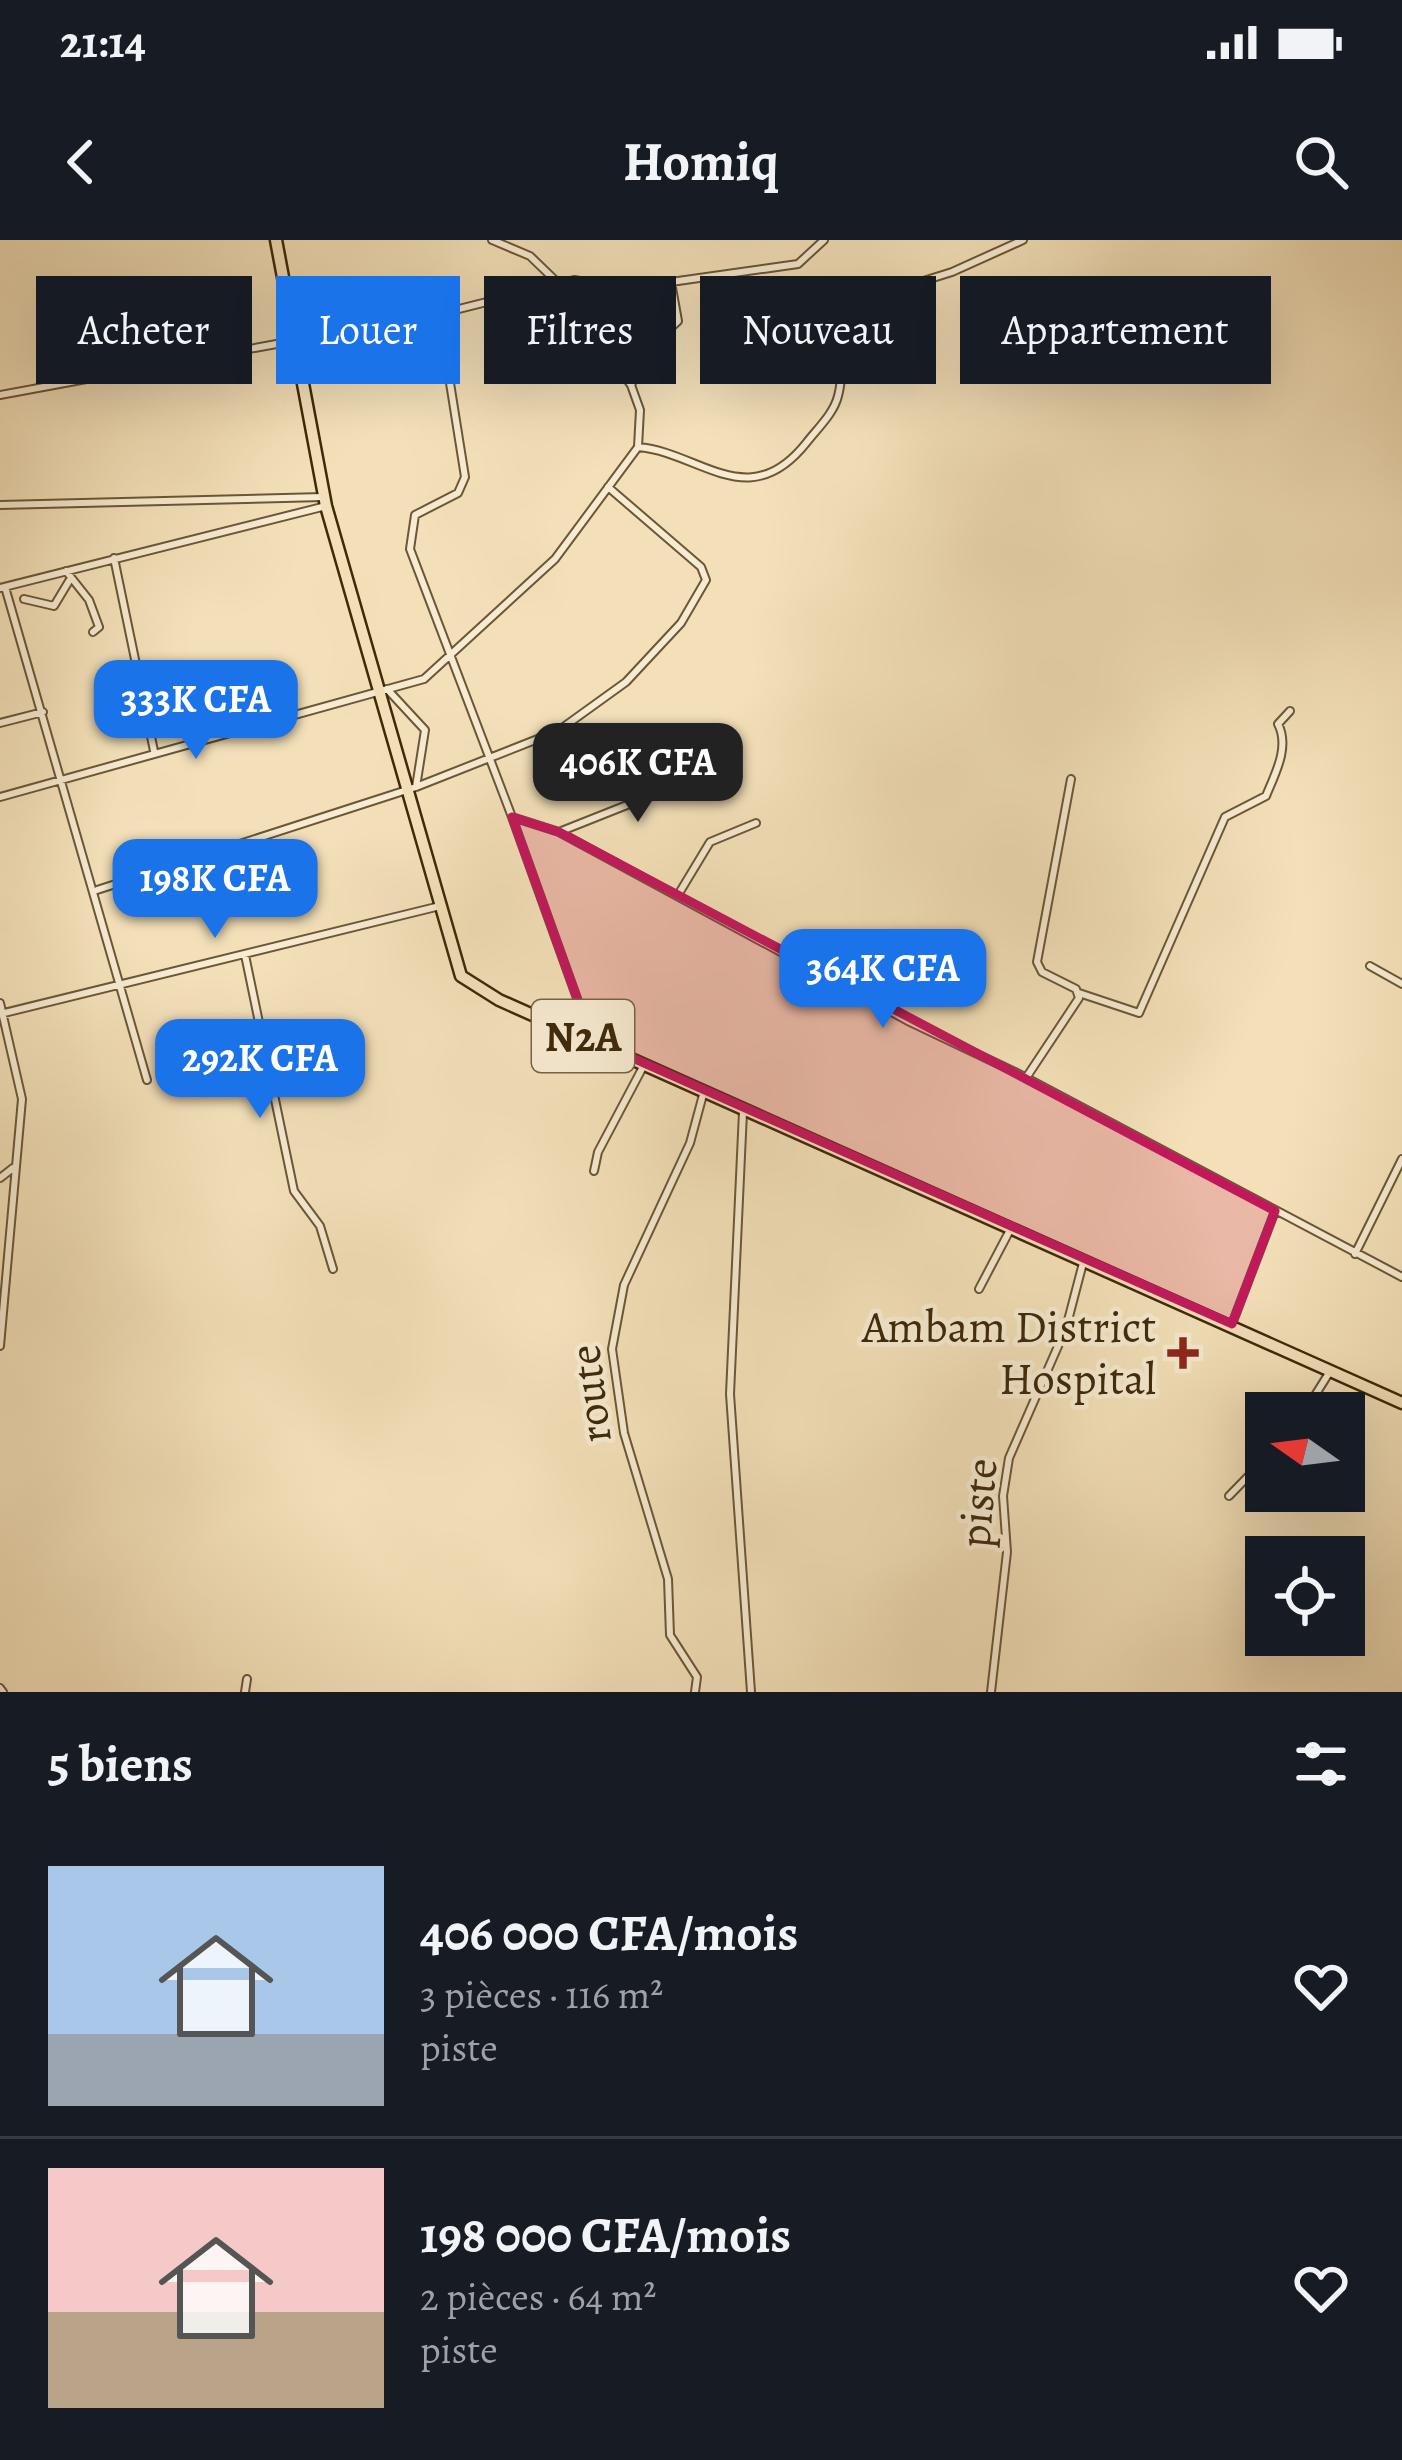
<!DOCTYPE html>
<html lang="fr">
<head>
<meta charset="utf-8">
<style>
	body { margin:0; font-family:Alegreya,serif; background:#20242c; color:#f1f3f6; height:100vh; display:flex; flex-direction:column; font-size:45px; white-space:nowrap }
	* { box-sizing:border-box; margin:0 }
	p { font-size:39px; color:#9ea1a6 }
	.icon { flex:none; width:66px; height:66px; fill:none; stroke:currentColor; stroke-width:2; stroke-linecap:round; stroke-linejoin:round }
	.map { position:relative; height:1452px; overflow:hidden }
	.drawer { display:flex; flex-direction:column; background:#171b24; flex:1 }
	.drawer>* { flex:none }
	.banner { position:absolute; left:36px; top:36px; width:1332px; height:108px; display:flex; gap:24px }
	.needle { width:78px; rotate:284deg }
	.tools { position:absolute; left:1245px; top:1152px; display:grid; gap:24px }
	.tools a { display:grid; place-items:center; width:120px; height:120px; border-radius:0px; background:#171b24; box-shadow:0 12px 48px #0002; font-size:60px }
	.price { position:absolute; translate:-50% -102px; padding:0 27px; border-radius:24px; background:#1a73e8; color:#fff; font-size:39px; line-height:78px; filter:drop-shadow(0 3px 6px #0008) }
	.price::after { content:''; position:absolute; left:50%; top:72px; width:36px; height:27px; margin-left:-18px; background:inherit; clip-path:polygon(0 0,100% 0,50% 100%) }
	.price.active { background:#222; color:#fff }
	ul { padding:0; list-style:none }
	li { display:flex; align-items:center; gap:36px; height:300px; padding:0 48px }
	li+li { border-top:3px solid #363941 }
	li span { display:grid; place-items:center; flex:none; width:336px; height:240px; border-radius:0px; color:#555 }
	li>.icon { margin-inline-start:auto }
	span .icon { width:144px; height:144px; fill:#fffc; stroke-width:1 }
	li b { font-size:51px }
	h2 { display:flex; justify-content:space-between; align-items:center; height:144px; padding:0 48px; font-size:51px }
	.tag { padding:0 42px; border-radius:0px; background:#171b24; box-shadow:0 12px 48px #0002; font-size:42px; line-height:108px }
	.tag.active { background:#1a73e8; color:#fff }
	.status { display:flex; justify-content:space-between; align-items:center; height:84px; padding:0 60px; background:#171b24; direction:ltr }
	.status svg { height:33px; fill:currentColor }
	header { display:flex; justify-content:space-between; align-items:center; height:156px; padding:0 48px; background:#171b24; font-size:54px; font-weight:700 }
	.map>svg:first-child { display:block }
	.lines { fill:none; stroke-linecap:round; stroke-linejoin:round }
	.minor-casing { stroke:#6b5736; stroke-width:10 }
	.trunk-casing { stroke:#3e290a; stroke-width:15 }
	.minor { stroke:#f7ebd2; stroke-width:6 }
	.trunk { stroke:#f3e0b9; stroke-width:10 }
	.marked { fill:#c2185b; fill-opacity:0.2; stroke:#c2185b; stroke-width:9; stroke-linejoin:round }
	.poi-dot { fill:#8f2418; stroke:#f7ebd2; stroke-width:4.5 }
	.labels { text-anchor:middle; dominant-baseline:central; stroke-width:9; stroke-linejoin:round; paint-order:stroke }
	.shield { fill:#f7ebd2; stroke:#766346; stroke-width:3 }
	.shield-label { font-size:42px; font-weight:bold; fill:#3e290a }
	.poi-label { font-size:45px; fill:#3e290a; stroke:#f7ebd2; text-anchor:end }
	.street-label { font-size:45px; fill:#3e290a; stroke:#f7ebd2 }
</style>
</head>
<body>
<div class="status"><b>21:14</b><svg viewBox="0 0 49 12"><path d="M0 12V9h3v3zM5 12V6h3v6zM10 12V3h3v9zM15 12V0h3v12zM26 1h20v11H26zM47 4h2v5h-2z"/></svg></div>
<header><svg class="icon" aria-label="back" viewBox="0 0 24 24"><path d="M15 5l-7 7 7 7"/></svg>Homiq<svg class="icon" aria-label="search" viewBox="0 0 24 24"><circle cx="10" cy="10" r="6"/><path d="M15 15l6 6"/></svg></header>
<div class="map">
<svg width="1402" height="1452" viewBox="0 0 1402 1452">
	<rect width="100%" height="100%" fill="#f3e0b9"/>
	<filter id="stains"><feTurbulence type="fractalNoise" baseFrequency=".00167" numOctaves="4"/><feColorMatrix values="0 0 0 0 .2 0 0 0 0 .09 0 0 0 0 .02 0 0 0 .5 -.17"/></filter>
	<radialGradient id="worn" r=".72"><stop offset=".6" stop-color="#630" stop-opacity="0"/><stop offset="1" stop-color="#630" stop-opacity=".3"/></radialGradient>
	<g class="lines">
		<g class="minor-casing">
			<path id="minor" d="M671,42l127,-18 26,-24
				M439,74l26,163 -7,16 -43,22 -5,34 102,268 47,15 351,190 105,50 387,205
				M0,155l439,-81 135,-34 49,8 48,-6 7,39 -27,25 -20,39
				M638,207c62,5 111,69 169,-5 11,-14 27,-29 31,-46 8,-29 0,-65 12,-92l102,-32 71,-32
				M0,265l323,-8
				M114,318l40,193
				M66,331l23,29 10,27 -6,5
				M5,347l142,493
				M0,348l326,-82
				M24,359l30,7 15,-25
				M387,449l38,41 -9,57
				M0,483l43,-11
				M0,557l424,-118 131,-120 83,-112 2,-37 -9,-25 -72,-101 -29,-28 -38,-16
				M512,577l80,223
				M559,592l73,-29 24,-50
				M97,650l319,-103 142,-56 68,-49 55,-59 25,-43 -5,-13 -93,-80
				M678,655l32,-53 46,-19
				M245,715l49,236 26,35 13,43
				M1370,726l32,18
				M1079,753l60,20 86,-196 41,-21c9,-22 24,-49 12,-72l12,-13
				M0,763l22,96 -22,247
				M0,774l440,-108
				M1026,838l53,-80 -3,-9 -34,-17 -5,-10 34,-183
				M743,872l-13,282 21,298
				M594,931l4,-19 46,-87
				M0,938l13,-10
				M1355,1014l47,-95
				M979,1049l31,-59
				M1232,1084l43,-113
				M1304,1173l25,-40
				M1229,1256l37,-38
				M0,1448l3,4
				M245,1452l2,-13
				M695,1452l2,-15 -27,-42 -2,-56 -44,-146 -12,-84 12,-64 66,-142 14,-52
				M991,1452l16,-140 -4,-56 6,-38 57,-130 17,-65"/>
		</g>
		<g class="trunk-casing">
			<path id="trunk" d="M276,0l50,266 135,470 38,24 903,403"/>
		</g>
		<use href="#minor" class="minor"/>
		<use href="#trunk" class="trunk"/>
	</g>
	<path class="marked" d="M512,577l47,15 716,379 -43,113 -640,-284z"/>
	<path class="poi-dot" d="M1177 1095h12v12h12v12h-12v12h-12v-12h-12v-12h12z"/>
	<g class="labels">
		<rect class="shield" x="532" y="760" width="102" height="72" rx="9"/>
		<g class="shield-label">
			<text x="583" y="796">N2A</text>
		</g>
		<g class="poi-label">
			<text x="1156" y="1087">Ambam District<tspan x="1156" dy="52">Hospital</tspan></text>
		</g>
		<g class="street-label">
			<text transform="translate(590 1154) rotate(-97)">route</text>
			<text transform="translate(978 1263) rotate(-85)">piste</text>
		</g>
	</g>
	<rect width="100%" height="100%" filter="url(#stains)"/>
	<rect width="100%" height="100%" fill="url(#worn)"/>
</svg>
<div class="tools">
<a><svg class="needle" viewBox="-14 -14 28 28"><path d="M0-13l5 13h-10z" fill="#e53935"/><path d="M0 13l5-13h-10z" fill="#9ea1a6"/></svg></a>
<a><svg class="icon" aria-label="locate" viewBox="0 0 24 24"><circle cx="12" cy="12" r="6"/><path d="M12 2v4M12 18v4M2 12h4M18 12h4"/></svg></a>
</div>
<b class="price" style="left:196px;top:522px">333K CFA</b>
<b class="price active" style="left:638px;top:585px">406K CFA</b>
<b class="price" style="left:215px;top:701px">198K CFA</b>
<b class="price" style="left:883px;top:791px">364K CFA</b>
<b class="price" style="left:260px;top:881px">292K CFA</b>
<div class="banner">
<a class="tag">Acheter</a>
<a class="tag active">Louer</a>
<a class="tag">Filtres</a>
<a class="tag">Nouveau</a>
<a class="tag">Appartement</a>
</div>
</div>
<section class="drawer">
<h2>5 biens<svg class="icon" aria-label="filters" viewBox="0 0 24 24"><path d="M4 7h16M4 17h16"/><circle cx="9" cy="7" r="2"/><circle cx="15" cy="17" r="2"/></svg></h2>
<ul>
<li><span style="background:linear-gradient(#a9c7e8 70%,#9aa5b1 0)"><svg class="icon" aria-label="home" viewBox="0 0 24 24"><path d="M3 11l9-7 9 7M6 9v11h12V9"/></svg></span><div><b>406 000 CFA/mois</b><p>3 pièces · 116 m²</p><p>piste</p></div><svg class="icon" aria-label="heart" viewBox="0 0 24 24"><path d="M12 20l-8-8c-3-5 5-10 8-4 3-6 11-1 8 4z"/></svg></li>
<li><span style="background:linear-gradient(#f6c9c9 60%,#b9a48a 0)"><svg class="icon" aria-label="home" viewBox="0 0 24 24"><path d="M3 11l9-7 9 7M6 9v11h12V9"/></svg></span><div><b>198 000 CFA/mois</b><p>2 pièces · 64 m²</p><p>piste</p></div><svg class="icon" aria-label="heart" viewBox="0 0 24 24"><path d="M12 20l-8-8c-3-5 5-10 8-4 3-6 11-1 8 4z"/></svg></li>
</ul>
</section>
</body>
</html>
